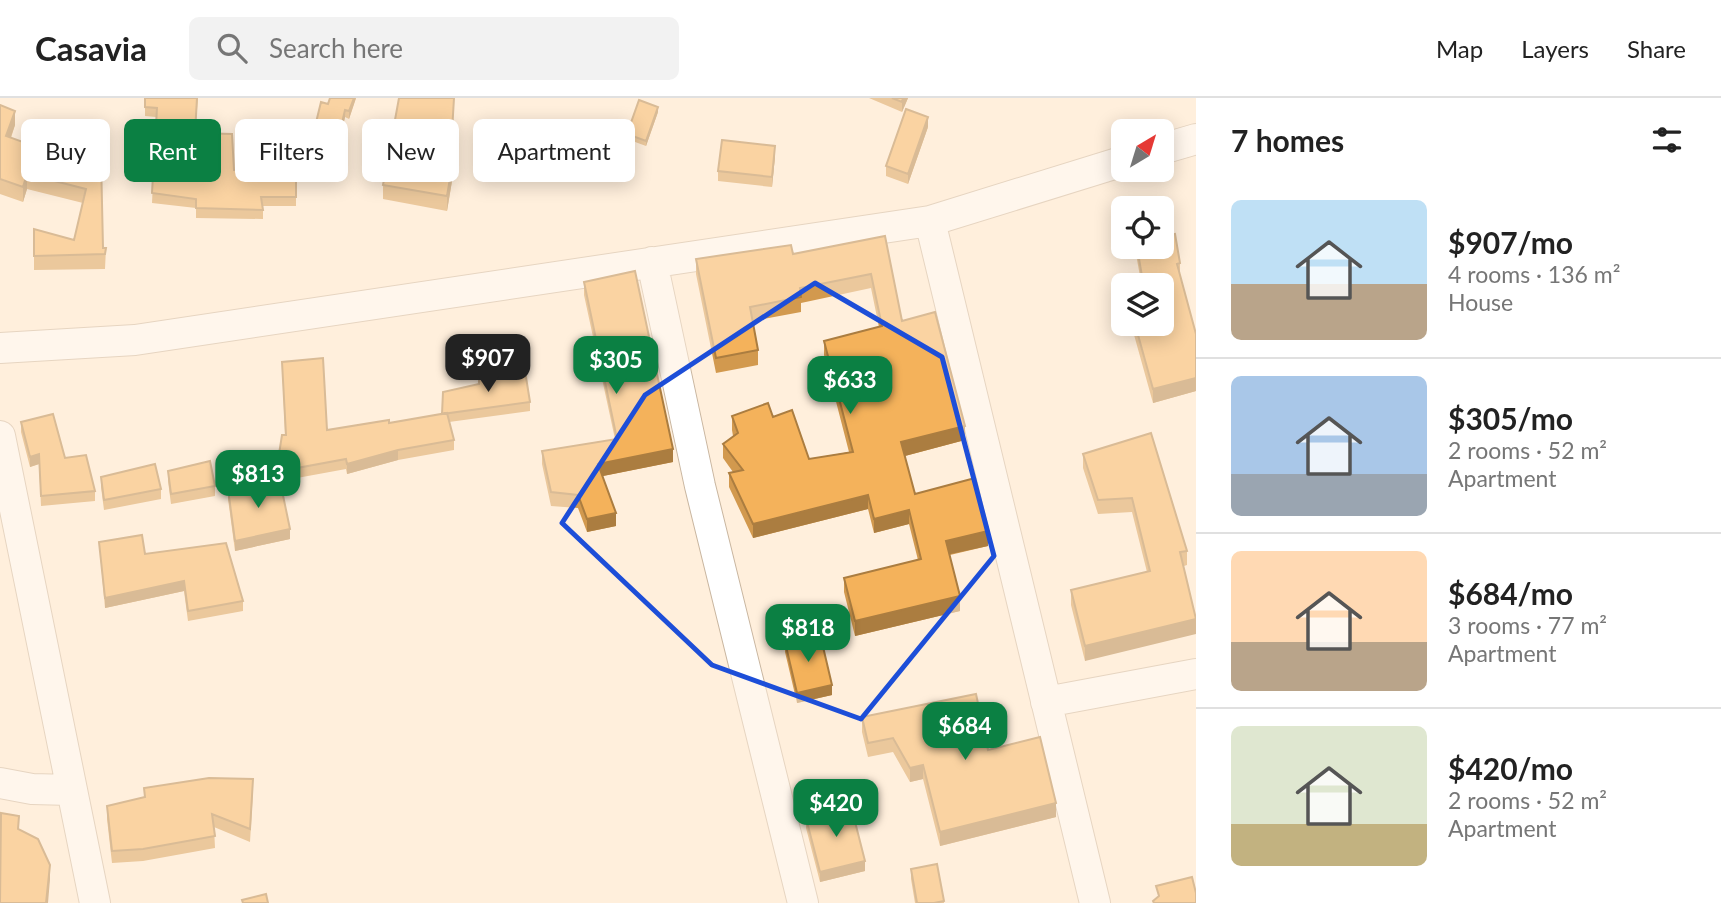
<!DOCTYPE html>
<html lang="en">
<head>
<meta charset="utf-8">
<style>
	body { margin:0; font-family:Lato,sans-serif; background:#f2f2f2; color:#222; height:100vh; display:flex; flex-direction:column; font-size:26px; white-space:nowrap }
	* { box-sizing:border-box; margin:0 }
	p { font-size:23px; color:#767676 }
	.icon { flex:none; width:38px; height:38px; fill:none; stroke:currentColor; stroke-width:2; stroke-linecap:round; stroke-linejoin:round }
	.map { position:relative; flex:1; overflow:hidden }
	.panel { display:flex; flex-direction:column; background:#fff; width:525px }
	.panel>* { flex:none }
	.guide { position:absolute; left:21px; top:21px; width:665px; height:63px; display:flex; gap:14px }
	.needle { width:46px; rotate:38deg }
	.buttons { position:absolute; left:1111px; top:21px; display:grid; gap:14px }
	.buttons a { display:grid; place-items:center; width:63px; height:63px; border-radius:10px; background:#fff; box-shadow:0 4px 18px #0003; font-size:35px }
	.price { position:absolute; translate:-50% -60px; padding:0 16px; border-radius:14px; background:#0b8043; color:#fff; font-size:23px; line-height:46px; filter:drop-shadow(0 2px 4px #0008) }
	.price::after { content:''; position:absolute; left:50%; top:42px; width:21px; height:16px; margin-left:-10px; background:inherit; clip-path:polygon(0 0,100% 0,50% 100%) }
	.price.on { background:#222; color:#fff }
	ul { padding:0; list-style:none }
	li { display:flex; align-items:center; gap:21px; height:175px; padding:0 35px }
	li+li { border-top:2px solid #e0e0e0 }
	li span { display:grid; place-items:center; flex:none; width:196px; height:140px; border-radius:10px; color:#555 }
	li>.icon { margin-inline-start:auto }
	span .icon { width:84px; height:84px; fill:#fffc; stroke-width:1 }
	li b { font-size:30px }
	h2 { display:flex; justify-content:space-between; align-items:center; height:84px; padding:0 35px; font-size:30px }
	.pill { padding:0 24px; border-radius:10px; background:#fff; box-shadow:0 4px 18px #0003; font-size:24px; line-height:63px }
	.pill.on { background:#0b8043; color:#fff }
	header { display:flex; align-items:center; gap:42px; box-sizing:border-box; height:98px; padding:0 35px; background:#fff; border-bottom:2px solid #e0e0e0 }
	header strong { font-size:33px }
	nav { display:flex; gap:38px; margin-inline-start:auto; font-size:24px }
	.search { width:490px; height:63px; background:#f2f2f2; display:flex; align-items:center; gap:18px; box-sizing:border-box; padding:0 24px; border-radius:10px; color:#767676; font-size:26px }
	main { display:flex; flex:1; min-height:0 }
	.map>svg:first-child { display:block }
	.lines { fill:none; stroke-linecap:round; stroke-linejoin:round }
	.minor-casing { stroke:#c9b6a0; stroke-width:32 }
	.minor { stroke:#fff; stroke-width:30 }
	.wall { fill:#d2994e }
	.shaded-wall { fill:#ab7d40 }
	.building { fill:#f4b25b; stroke:#ab7d40; stroke-width:2 }
	.marked { fill:none; stroke:#1d4ed8; stroke-width:5; stroke-linejoin:round }
</style>
</head>
<body>
<header>
<strong>Casavia</strong>
<div class="search"><svg class="icon" aria-label="search" viewBox="0 0 24 24"><circle cx="10" cy="10" r="6"/><path d="M15 15l6 6"/></svg>Search here</div>
<nav><a>Map</a><a>Layers</a><a>Share</a></nav>
</header>
<main>
<div class="map">
<svg width="1196" height="805" viewBox="0 0 1196 805">
	<rect width="100%" height="100%" fill="#ffefdc"/>
	<g class="lines">
		<g class="minor-casing">
			<path id="minor" d="M1162,51l34,-10
				M930,123l165,682
				M652,164l48,224 103,417
				M0,250l135,-8 795,-119 194,-60
				M0,338l95,467
				M1046,604l150,-28
				M0,685l32,6 39,1"/>
		</g>
		<use href="#minor" class="minor"/>
	</g>
	<path class="wall" d="M145,0h53l-3,35 39,37h62v36h-33v13l-67,-1v-10l-44,-5 4,-86 -11,-1z
		M356,0l-7,21 -4,-2 -9,40 -25,-6v-8l17,-39z
		M454,0l-2,50 3,15 -8,48 -64,-12v-14z
		M869,0h39l-6,14z
		M0,7l15,20 -4,13 26,14 55,14 11,82h3l-1,21 -71,1v-41l40,11 9,-37 -56,-14 -4,13 -23,-8z
		M658,14l-12,34 -19,-7v-5z
		M928,29l-20,57 -22,-8v-10z
		M775,58l-3,31 -54,-6v-10z
		M885,138l17,85 63,119 -60,16 10,38 73,52 -38,9 10,56 -105,25 -11,-44v-14l74,-18 -9,-36 -35,9 -6,-24 -115,29 -24,-51v-14l4,-1 -10,-14v-14l10,-8 -1,-6v-14l41,1 36,42 40,-7 -25,-97v-14l55,-14 -8,-39 -70,15v9l-49,9 6,29v15l-42,8 -20,-99v-15l97,-5z
		M1136,149h26l18,16v14l16,57v57l-43,12 -22,-79h31l-21,-42 -5,-28z
		M584,184l89,180 -70,14 13,50 -29,6 -9,-24 -27,-2 -9,-42v-13l73,-12 -31,-144z
		M282,264l45,68 62,-7 53,-9 37,-30v-6l51,24v9l-81,11 5,18v10l-56,10 -51,14 -1,-5 -60,11 -7,-16v-10l6,-19z
		M21,324l44,36 30,33v10l-54,5 -2,-42 -9,3 -9,-35z
		M1151,335l36,118v14l-3,1 -99,95 -14,-56v-15l76,-18 -15,-60 -34,2 -15,-46v-14z
		M168,373l47,15v10l-44,8 -3,-23z
		M101,379l60,12v10l-57,11 -3,-23z
		M228,391l62,50 -55,12 -7,-52z
		M99,444l46,12 98,47v10l-55,10 -4,-30 -79,17z
		M785,544l47,53 -35,8 -12,-51z
		M862,619l126,33 68,67 -116,29 -17,-67 -13,3 -17,-30 -25,5 -6,-25z
		M144,690l109,4 -3,50 -36,-15 1,21 -72,13 -31,2 -5,-44v-13l37,-8z
		M806,720l59,53 -45,11 -14,-54z
		M911,771l33,32v2h-29l-4,-24z"/>
	<path class="shaded-wall" d="M354,0h2l-7,21v-8z
		M903,0h5l-6,14v-10z
		M658,9v5l-12,34v-5z
		M345,12v7l-9,40v-8z
		M15,13v14l-9,25v-14z
		M928,19v10l-20,57v-10z
		M775,48v10l-3,31v-10z
		M455,51v14l-8,48v-15z
		M27,76v15l-4,13v-15z
		M1196,280v13l-43,12v-14z
		M965,328v14l-64,17v-15z
		M673,351v13l-75,15v-13z
		M398,352v10l-51,14v-10z
		M39,356v10l-9,3v-10z
		M868,397v14l-115,29v-14z
		M909,412v14l-35,9v-14z
		M616,415v13l-29,6v-13z
		M290,431v10l-55,12v-10z
		M988,433v15l-42,9v-14z
		M184,483v10l-79,17v-10z
		M960,498v15l-105,25v-15z
		M1196,521v15l-111,27v-15z
		M832,587v10l-35,8v-10z
		M923,667v14l-13,3v-14z
		M1056,705v14l-116,29v-14z
		M865,763v10l-45,11v-10z
		M50,767v14l-2,24h-2z"/>
	<path class="building" d="M145,0h52l-2,35 37,1 2,36h62v27h-35l2,13 -67,-2v-9l-44,-6 5,-85 -12,-1z
		M330,0h24l-5,13 -4,-1 -9,39 -25,-6 10,-41 7,2z
		M399,0h55l-3,50 4,1 -8,47 -64,-11z
		M892,0h11l-1,4z
		M639,2l19,7 -12,34 -19,-7z
		M0,7l15,6 -9,25 31,11 -2,5 57,14 2,-9 7,1 2,90h3l-1,6 -71,2v-27l40,11 12,-51 -59,-15 -4,13 -23,-8z
		M906,11l22,8 -20,57 -22,-8z
		M722,42l53,6 -3,31 -54,-6z
		M1175,136l5,29 -3,1 19,70v44l-43,11 -18,-65h27v-39h-31l12,-3 -6,-35h25v-11z
		M885,138l17,85 33,-9 30,114 -64,16 14,52 60,-16 13,53 -42,10 14,55 -105,25 -11,-43 77,-19 -12,-49 -35,9 -6,-24 -115,29 -24,-51 14,-3 -20,-26 15,-11 -6,-17 36,-13 5,14 19,-7 17,49 44,-7 -29,-111 58,-15 -11,-52 -71,14 1,9 -51,10 8,43 -42,8 -20,-99 95,-14 2,9z
		M635,173l38,178 -75,15 18,49 -29,6 -9,-24 -27,-3 -9,-41 75,-12 -33,-157z
		M323,260l4,72 62,-10v3l58,-10 7,27 -56,10 -51,14 -1,-5 -60,11 -7,-16 3,-19h4l-4,-73z
		M525,273l5,31 -88,12 1,-22 36,-8v-6z
		M53,316l12,44 21,-3 9,36 -54,5 -2,-42 -9,3 -9,-35z
		M1151,335l36,118 -7,1 16,67 -111,27 -14,-56 79,-19 -18,-73 -34,2 -15,-46z
		M210,363l5,25 -44,8 -3,-23z
		M155,366l6,25 -57,11 -3,-23z
		M280,383l10,48 -55,12 -7,-52z
		M142,437l3,19 81,-11 17,58 -55,10 -4,-30 -79,17 -6,-56z
		M820,536l12,51 -35,8 -12,-51z
		M976,596l12,56 52,-13 16,66 -116,29 -17,-67 -13,3 -17,-30 -25,5 -6,-26z
		M209,680l44,1 -3,50 -38,-15 3,22 -72,13 -31,2 -5,-45 38,-9 -1,-9z
		M851,708l14,55 -45,11 -14,-54z
		M1,715l18,3 -1,13 20,10 12,26 -4,38h-46z
		M937,766l7,37 -10,2h-17l-6,-34z
		M1192,779l4,16v10h-42l-1,-2 6,-5 -3,-10z
		M266,796l2,9h-25l-1,-3z"/>
	<path d="M0 0H1196V805H0ZM815,185l127,74 52,199 -133,163 -149,-54 -150,-142 83,-128z" fill="#ffefdc" fill-opacity=".55" fill-rule="evenodd"/>
	<path class="marked" d="M815,185l127,74 52,199 -133,163 -149,-54 -150,-142 83,-128z"/>
</svg>
<div class="buttons">
<a><svg class="needle" viewBox="-14 -14 28 28"><path d="M0-13l5 13h-10z" fill="#e53935"/><path d="M0 13l5-13h-10z" fill="#767676"/></svg></a>
<a><svg class="icon" aria-label="locate" viewBox="0 0 24 24"><circle cx="12" cy="12" r="6"/><path d="M12 2v4M12 18v4M2 12h4M18 12h4"/></svg></a>
<a><svg class="icon" aria-label="layers" viewBox="0 0 24 24"><path d="M12 4l9 5-9 5-9-5zM3 14l9 5 9-5"/></svg></a>
</div>
<b class="price on" style="left:488px;top:296px">$907</b>
<b class="price" style="left:616px;top:298px">$305</b>
<b class="price" style="left:850px;top:318px">$633</b>
<b class="price" style="left:258px;top:412px">$813</b>
<b class="price" style="left:808px;top:566px">$818</b>
<b class="price" style="left:965px;top:664px">$684</b>
<b class="price" style="left:836px;top:741px">$420</b>
<div class="guide">
<a class="pill">Buy</a>
<a class="pill on">Rent</a>
<a class="pill">Filters</a>
<a class="pill">New</a>
<a class="pill">Apartment</a>
</div>
</div>
<section class="panel">
<h2>7 homes<svg class="icon" aria-label="filters" viewBox="0 0 24 24"><path d="M4 7h16M4 17h16"/><circle cx="9" cy="7" r="2"/><circle cx="15" cy="17" r="2"/></svg></h2>
<ul>
<li><span style="background:linear-gradient(#bfe0f5 60%,#b9a48a 0)"><svg class="icon" aria-label="home" viewBox="0 0 24 24"><path d="M3 11l9-7 9 7M6 9v11h12V9"/></svg></span><div><b>$907/mo</b><p>4 rooms · 136 m²</p><p>House</p></div></li>
<li><span style="background:linear-gradient(#a9c7e8 70%,#9aa5b1 0)"><svg class="icon" aria-label="home" viewBox="0 0 24 24"><path d="M3 11l9-7 9 7M6 9v11h12V9"/></svg></span><div><b>$305/mo</b><p>2 rooms · 52 m²</p><p>Apartment</p></div></li>
<li><span style="background:linear-gradient(#ffd9b3 65%,#b9a48a 0)"><svg class="icon" aria-label="home" viewBox="0 0 24 24"><path d="M3 11l9-7 9 7M6 9v11h12V9"/></svg></span><div><b>$684/mo</b><p>3 rooms · 77 m²</p><p>Apartment</p></div></li>
<li><span style="background:linear-gradient(#dfe7d0 70%,#c2b280 0)"><svg class="icon" aria-label="home" viewBox="0 0 24 24"><path d="M3 11l9-7 9 7M6 9v11h12V9"/></svg></span><div><b>$420/mo</b><p>2 rooms · 52 m²</p><p>Apartment</p></div></li>
</ul>
</section>
</main>
</body>
</html>
